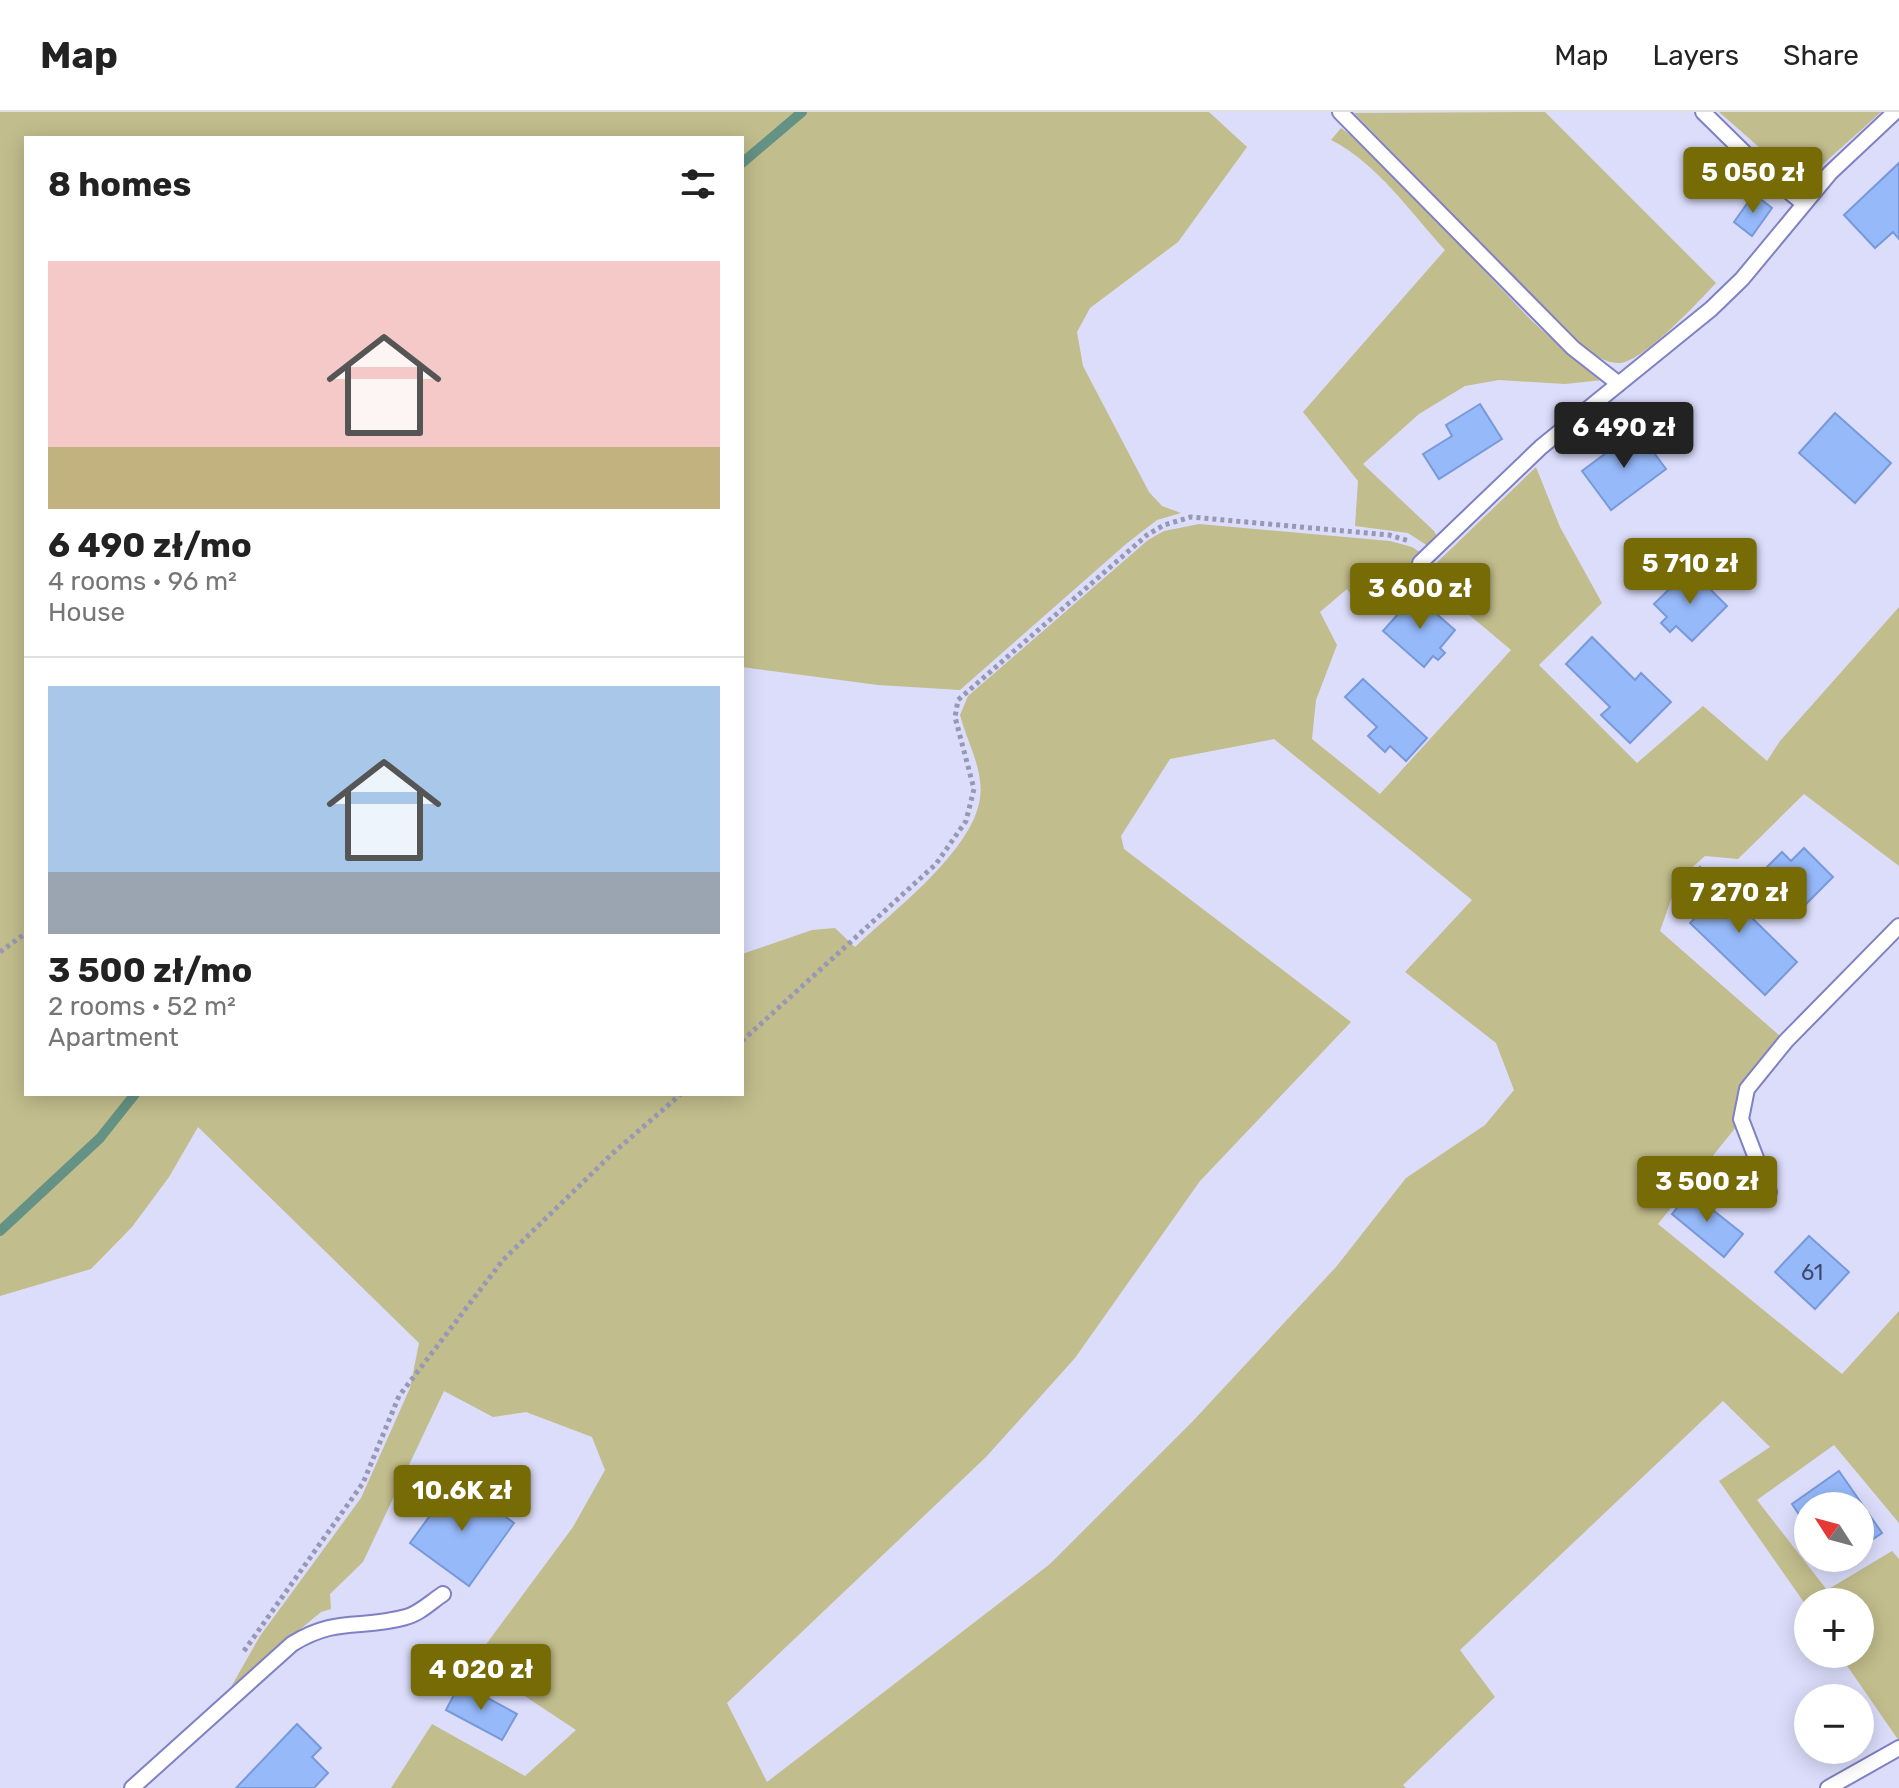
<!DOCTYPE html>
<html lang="en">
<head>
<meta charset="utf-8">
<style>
	body { margin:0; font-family:Rubik,sans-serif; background:#f2f2f2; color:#222; height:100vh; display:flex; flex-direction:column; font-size:30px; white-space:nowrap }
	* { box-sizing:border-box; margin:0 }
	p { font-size:26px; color:#767676 }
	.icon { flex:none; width:44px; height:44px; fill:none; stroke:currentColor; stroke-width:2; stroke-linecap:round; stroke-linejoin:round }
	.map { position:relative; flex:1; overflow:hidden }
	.drawer { position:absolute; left:24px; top:24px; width:720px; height:960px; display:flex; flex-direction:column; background:#fff; border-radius:0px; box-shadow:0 4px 20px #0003 }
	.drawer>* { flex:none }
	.needle { width:52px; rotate:306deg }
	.fabs { position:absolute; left:1794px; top:1380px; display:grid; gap:16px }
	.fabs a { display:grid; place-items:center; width:80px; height:80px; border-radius:50%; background:#fff; box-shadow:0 4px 20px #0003; font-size:40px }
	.price { position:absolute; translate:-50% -68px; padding:0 18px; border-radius:8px; background:#766b05; color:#fff; font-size:26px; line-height:52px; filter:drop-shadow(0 2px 4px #0008) }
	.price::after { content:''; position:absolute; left:50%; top:48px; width:24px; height:18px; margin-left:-12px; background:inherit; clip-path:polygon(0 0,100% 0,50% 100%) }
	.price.active { background:#222; color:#fff }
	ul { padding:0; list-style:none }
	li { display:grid; align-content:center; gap:16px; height:424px; padding:0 24px }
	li+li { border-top:2px solid #e0e0e0 }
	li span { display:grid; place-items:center; height:248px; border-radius:0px; color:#555 }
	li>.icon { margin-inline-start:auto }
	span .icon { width:144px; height:144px; fill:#fffc; stroke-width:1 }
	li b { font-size:34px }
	h2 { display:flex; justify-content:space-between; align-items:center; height:96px; padding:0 24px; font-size:34px }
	header { display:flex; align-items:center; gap:48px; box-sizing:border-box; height:112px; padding:0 40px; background:#fff; border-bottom:2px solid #e0e0e0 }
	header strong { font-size:38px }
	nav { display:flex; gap:44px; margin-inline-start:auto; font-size:28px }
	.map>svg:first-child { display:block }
	.green { fill:#c2bd8c; fill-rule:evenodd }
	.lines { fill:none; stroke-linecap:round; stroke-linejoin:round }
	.stream { stroke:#649284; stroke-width:10 }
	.building { fill:#96b9fa; stroke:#7899d9; stroke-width:2 }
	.service-casing { stroke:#8080c4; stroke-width:18 }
	.path { stroke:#9798b5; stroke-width:5; stroke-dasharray:4 4; stroke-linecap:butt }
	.service { stroke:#fff; stroke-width:14 }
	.labels { text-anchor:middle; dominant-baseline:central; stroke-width:8; stroke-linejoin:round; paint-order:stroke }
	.number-label { font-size:22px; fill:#40486d }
</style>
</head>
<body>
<header>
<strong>Map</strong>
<nav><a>Map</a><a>Layers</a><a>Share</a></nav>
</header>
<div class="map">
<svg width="1899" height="1676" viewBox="0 0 1899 1676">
	<rect width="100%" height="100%" fill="#dbddfb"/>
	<path class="green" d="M0,0h1209l38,35 -69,95 -88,66 -13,24 6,34 66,126 13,14 19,7 -24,7 -31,24 -166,146 -82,-5 -136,-18v-529h-716v956h716v-140l70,-24 23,-2 20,19c37,-35 118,-96 125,-149 4,-28 -13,-56 -20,-83l8,-19 180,-156 16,-9 35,-7 191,17 22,6 11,7 -58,60 -18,-25 -27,23 17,33 -21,55 -4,39 68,55 131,-144 -88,-74 113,-109 24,60 42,76 -63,62 98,98 66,-57 64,55 13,-20 119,-134v259l-95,-72 -66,65 -33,-3 -27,24 -18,51 120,105c-24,29 -47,52 -44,91l-78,97 184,150 57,-63v212l-65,-78 -77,55 70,90 65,-39 7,8v182l-60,-87h21v-52h-52v6l-89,-127 51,-34 -47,-46 -263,249 35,47 -92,88 3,3h-1015l41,-64 93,52 51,-46 -103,-68 100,-135 32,-57 -13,-33 -66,-25 -33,5 -49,-26 -81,171 -33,32 1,15 -10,3 -90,75 29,-51 101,-138 49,-110 9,-45 -221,-216 -29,50 -37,50 -41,42 -91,27zM1274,627l198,161 -67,72 91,71 18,47 -29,35 -79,53 -70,89 -144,155 -142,142 -283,218 -40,-79 259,-246 89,-99 125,-177 151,-159 -227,-173 -3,-13 49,-77z
		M1545,0l171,171c-17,18 -72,78 -96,80 -18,1 -36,-16 -49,-27l-217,-223z
		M1719,0h162l-80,72z
		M1341,16l21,15 169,177 44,40 28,20 -38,4 -66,-4 -34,6 -46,28 -56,50 71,67 4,7 -10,8 -20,-13 -53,-7 3,-45 -55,-69 142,-162c-34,-37 -68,-87 -114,-110z"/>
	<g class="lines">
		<path class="stream" d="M742,51l60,-51
			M0,1119l100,-93 35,-44"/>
	</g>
	<path class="building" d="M1899,51v76l-6,-7 -18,16 -31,-33z
		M1754,82l18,14 -20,28 -18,-14z
		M1480,292l22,35 -63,40 -16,-25 29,-18 -6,-11z
		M1835,301l56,50 -36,40 -56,-50z
		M1637,318l29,39 -55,41 -29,-39z
		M1690,457l37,37 -35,35 -16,-15 -6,6 -9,-9 6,-6 -13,-13z
		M1415,483l40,35 -15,18 5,5 -7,7 -5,-4 -9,11 -41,-36z
		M1592,525l43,43 6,-7 30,29 -41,41 -29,-28 9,-8 -44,-43z
		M1363,567l64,59 -21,23 -16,-15 -5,6 -17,-16 9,-9 -32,-30z
		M1804,736l29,29 -36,36 -38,-38 23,-23 9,9z
		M1700,755l97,95 -32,33 -75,-72 14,-14 -13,-14 7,-8 -9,-9z
		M1690,1080l53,42 -19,23 -52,-43z
		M1809,1124l40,36 -34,37 -40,-37z
		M1839,1359l43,62 -22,15v-42h-52v22l-16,-24z
		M456,1368l58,43 -45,63 -59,-43z
		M460,1571l57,31 -15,26 -56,-30z
		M297,1612l24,24 -9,9 16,16 -14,15h-78z"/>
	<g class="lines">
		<g class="service-casing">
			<path id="service" d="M1340,0l233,236 46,36
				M1703,0l59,58 41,33
				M1420,451l121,-116 170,-138 31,-30 88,-106 65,-61
				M1769,1080l-28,-73 6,-30 39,-48 113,-115
				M132,1676l160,-144c45,-28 69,-14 114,-27 13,-3 26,-16 37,-23
				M1828,1676l71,-40"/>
		</g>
		<path class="path" d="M0,840l26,-19
			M742,929l194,-177 30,-43 8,-32 -19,-72 3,-17 189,-165 17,-10 27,-8 198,18 20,6
			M244,1539l119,-168 36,-87 104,-136 110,-107 68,-59"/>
		<use href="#service" class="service"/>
	</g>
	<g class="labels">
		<g class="number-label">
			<text x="1812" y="1160">61</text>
		</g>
	</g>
</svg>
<div class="fabs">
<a><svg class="needle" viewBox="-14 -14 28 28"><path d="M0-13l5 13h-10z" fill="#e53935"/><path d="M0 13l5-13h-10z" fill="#767676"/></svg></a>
<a>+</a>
<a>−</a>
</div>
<b class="price" style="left:1753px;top:103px">5 050 zł</b>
<b class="price active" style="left:1624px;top:358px">6 490 zł</b>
<b class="price" style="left:1690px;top:494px">5 710 zł</b>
<b class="price" style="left:1420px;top:519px">3 600 zł</b>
<b class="price" style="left:1739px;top:823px">7 270 zł</b>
<b class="price" style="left:1707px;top:1112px">3 500 zł</b>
<b class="price" style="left:462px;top:1421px">10.6K zł</b>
<b class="price" style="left:481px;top:1600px">4 020 zł</b>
<section class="drawer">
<h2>8 homes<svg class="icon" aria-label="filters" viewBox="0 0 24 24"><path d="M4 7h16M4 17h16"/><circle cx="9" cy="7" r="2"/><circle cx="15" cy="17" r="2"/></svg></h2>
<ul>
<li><span style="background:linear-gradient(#f6c9c9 75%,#c2b280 0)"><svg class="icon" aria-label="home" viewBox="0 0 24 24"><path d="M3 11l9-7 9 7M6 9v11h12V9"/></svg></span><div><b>6 490 zł/mo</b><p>4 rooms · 96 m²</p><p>House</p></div></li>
<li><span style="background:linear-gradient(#a9c7e8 75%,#9aa5b1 0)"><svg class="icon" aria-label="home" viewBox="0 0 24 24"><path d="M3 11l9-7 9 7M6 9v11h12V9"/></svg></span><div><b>3 500 zł/mo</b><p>2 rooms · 52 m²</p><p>Apartment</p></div></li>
</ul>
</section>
</div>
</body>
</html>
